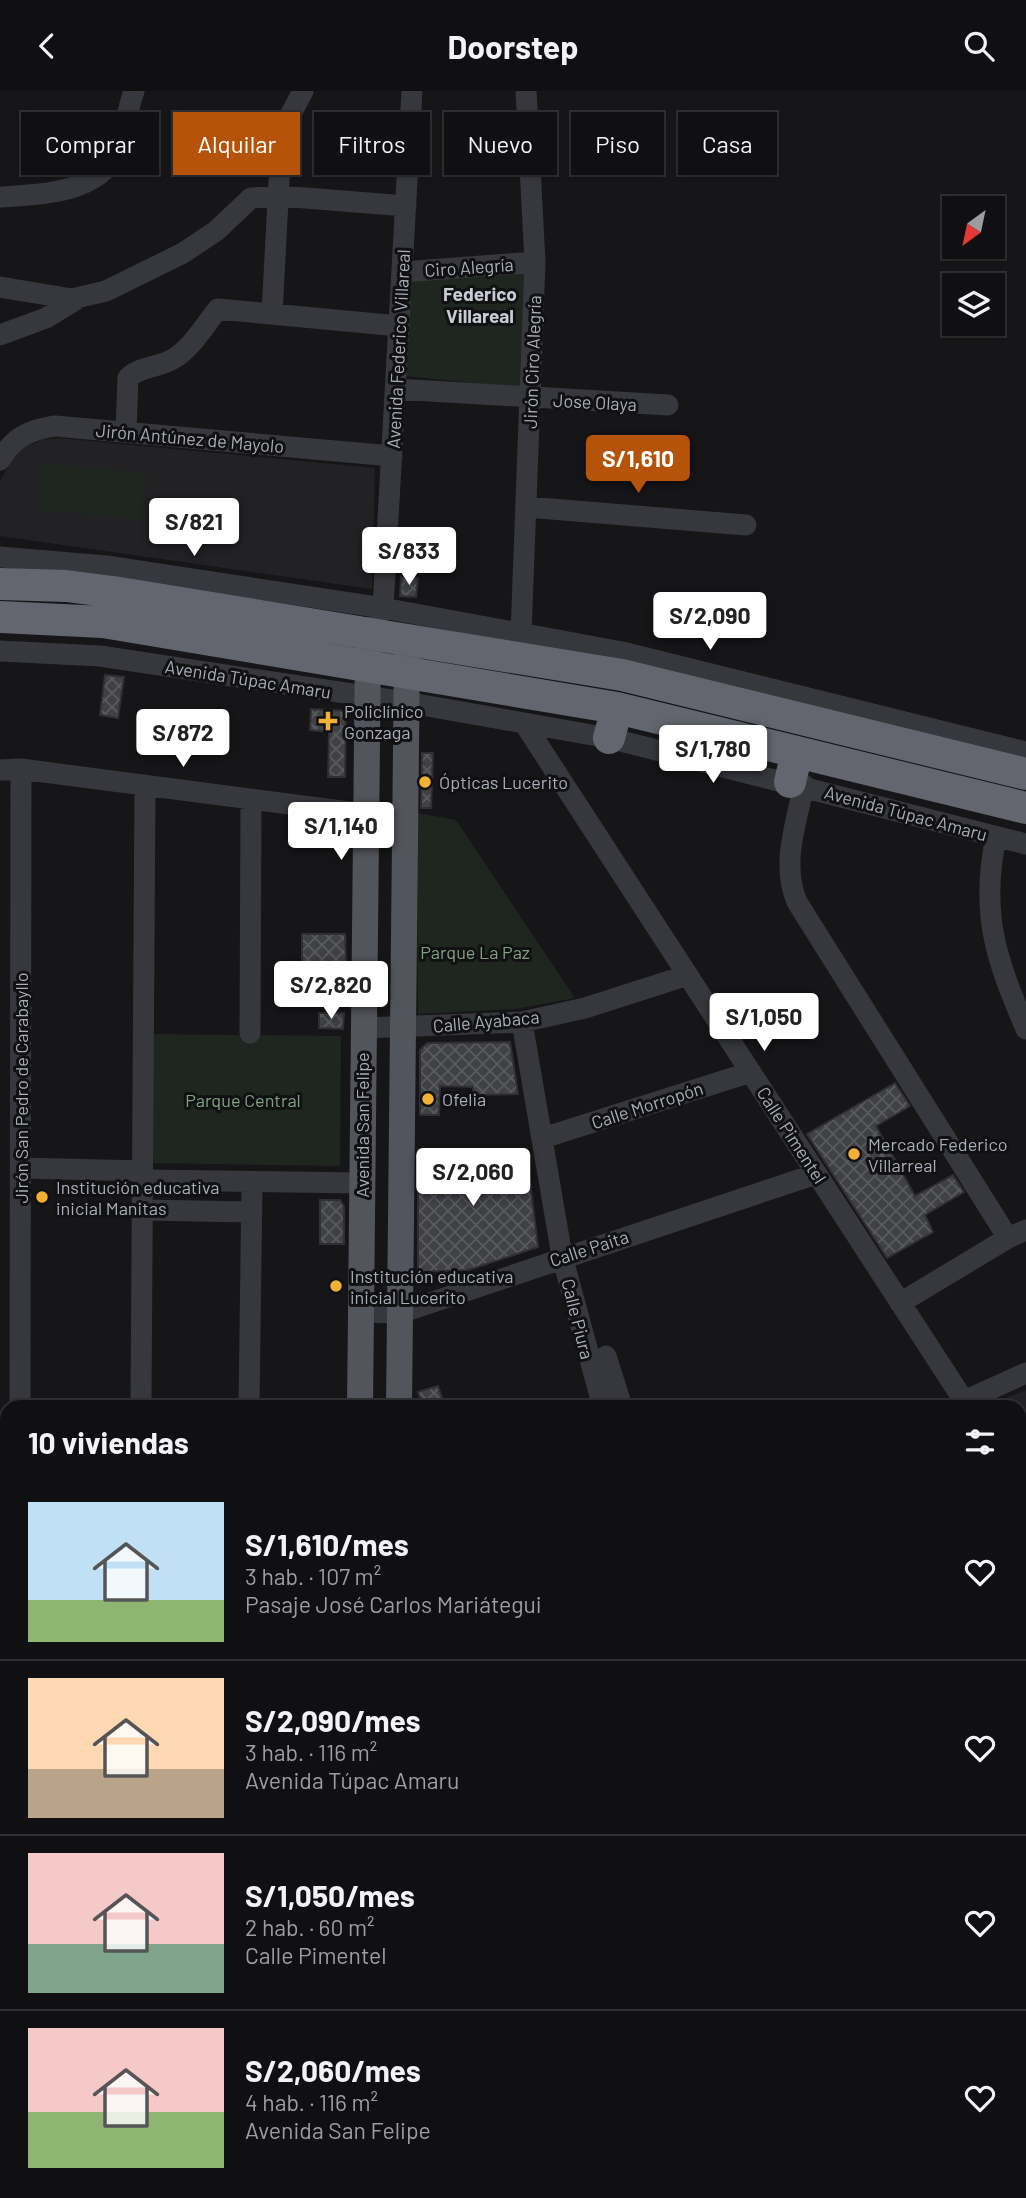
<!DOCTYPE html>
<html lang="es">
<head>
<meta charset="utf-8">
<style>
	body { margin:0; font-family:Barlow,sans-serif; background:#1e1e20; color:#f1f3f6; height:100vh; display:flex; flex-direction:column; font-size:26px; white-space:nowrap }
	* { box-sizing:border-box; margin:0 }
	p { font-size:23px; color:#9c9d9f }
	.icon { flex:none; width:38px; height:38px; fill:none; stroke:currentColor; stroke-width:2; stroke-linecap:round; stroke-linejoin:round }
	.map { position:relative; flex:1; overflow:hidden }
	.panel { position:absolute; left:0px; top:1309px; width:1027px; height:798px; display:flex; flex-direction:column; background:#101012; border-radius:21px 21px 0 0; box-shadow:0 2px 5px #0004,0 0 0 2px #303032 }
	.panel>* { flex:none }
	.top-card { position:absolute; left:21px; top:21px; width:985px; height:63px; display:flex; gap:14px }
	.needle { width:46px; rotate:213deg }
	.tools { position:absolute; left:942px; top:105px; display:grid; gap:14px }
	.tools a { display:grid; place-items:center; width:63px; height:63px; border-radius:0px; background:#101012; box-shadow:0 2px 5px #0004,0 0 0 2px #303032; font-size:35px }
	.price { position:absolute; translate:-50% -60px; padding:0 16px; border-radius:7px; background:#fff; color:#222; font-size:23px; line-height:46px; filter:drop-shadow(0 2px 4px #0008) }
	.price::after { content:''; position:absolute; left:50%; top:42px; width:21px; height:16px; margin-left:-10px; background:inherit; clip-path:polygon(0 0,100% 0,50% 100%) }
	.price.active { background:#b45309; color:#fff }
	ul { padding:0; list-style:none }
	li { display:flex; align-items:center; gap:21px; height:175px; padding:0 28px }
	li+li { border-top:2px solid #303032 }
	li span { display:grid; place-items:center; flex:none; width:196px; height:140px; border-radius:0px; color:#555 }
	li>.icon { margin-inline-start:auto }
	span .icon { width:84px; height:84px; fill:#fffc; stroke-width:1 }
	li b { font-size:30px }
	h2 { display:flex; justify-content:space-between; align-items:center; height:84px; padding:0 28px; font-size:30px }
	.chip { padding:0 24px; border-radius:0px; background:#101012; box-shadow:0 2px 5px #0004,0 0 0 2px #303032; font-size:24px; line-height:63px }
	.chip.active { background:#b45309; color:#fff }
	header { display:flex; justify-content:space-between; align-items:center; height:91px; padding:0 28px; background:#101012; font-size:32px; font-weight:700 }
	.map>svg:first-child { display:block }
	.built { fill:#222225 }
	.green { fill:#1e261f }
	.building { fill:url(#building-cross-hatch); stroke:#303034; stroke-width:2 }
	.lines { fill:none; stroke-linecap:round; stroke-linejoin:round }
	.minor { stroke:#37383d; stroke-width:21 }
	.major { stroke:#53555c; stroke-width:26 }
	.highway { stroke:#63666e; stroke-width:32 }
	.poi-dot { fill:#f2b134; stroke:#111113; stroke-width:2.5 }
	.labels { text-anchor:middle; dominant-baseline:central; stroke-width:6; stroke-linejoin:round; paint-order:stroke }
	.street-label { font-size:18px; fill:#a8adb8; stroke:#111113 }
	.poi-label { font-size:18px; fill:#a8adb8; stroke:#111113; text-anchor:start }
	.park-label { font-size:18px; fill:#7fa381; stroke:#111113 }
	.neighbourhood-label { font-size:19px; font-weight:bold; fill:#c9ccd4; stroke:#111113 }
</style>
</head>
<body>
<header><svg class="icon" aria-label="back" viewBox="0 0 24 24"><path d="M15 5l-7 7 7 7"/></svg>Doorstep<svg class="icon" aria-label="search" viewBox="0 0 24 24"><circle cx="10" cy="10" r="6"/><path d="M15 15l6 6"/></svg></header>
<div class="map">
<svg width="1026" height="2107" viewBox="0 0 1026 2107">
	<defs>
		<pattern id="building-cross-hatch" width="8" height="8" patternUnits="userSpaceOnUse" patternTransform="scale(1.75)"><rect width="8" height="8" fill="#404145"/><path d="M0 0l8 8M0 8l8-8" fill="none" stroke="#595a5e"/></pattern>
	</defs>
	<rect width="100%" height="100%" fill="#161618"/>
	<path class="built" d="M58,347l317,30 -3,121 -372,-53v-55l11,-19 13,-15 18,-7z
		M1026,1299v60l-3,1 -3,-3v-41l-33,-1z"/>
	<path class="green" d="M526,180l-4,117 -117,-12 5,-96z
		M44,372l102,10 -4,47 -102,-11z
		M417,722l39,7 119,178 -59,11 -98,5z
		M146,943l195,2 -1,130 -195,-3z
		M6,1700l1,146h-7v-144z
		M130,2100h112v7h-112z"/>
	<path class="building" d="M401,486l17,1 -2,19 -16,-1z
		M105,584l19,2 -6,41 -18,-3z
		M311,618l35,2 -1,66h-17l1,-45 -19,-2z
		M422,662h11l-2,55h-10z
		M302,843h43l1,32 -44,1z
		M319,922h25l-1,16 -24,-1z
		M510,951l8,52 -45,1v-8l-33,-1 -1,29h-19v-65l7,-7z
		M895,992l15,23 -34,20 39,70 38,-21 11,17 -39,23 8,17 -46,26 -80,-124z
		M418,1058h108l12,98 -70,23 -50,2z
		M320,1109h20l4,6v38h-24z
		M438,1295l5,15 -20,6 -5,-15z"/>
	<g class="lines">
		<path class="minor" d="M0,106c36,-2 99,-3 116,-44 8,-19 11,-42 18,-62
			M402,181l133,-10
			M0,196l72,12 34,-8 77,-38 33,-22 35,-33 29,-2 126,10
			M272,223l9,-171 4,-18 18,-34
			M0,244l46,-17 31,-19
			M396,298l272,16
			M126,340l2,-53c12,-12 30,-10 45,-19 19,-11 31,-33 45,-50l181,17
			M0,369c14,-23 29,-30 55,-34l337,30
			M527,416l219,18
			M0,466l106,9 277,42 239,44 404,100
			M377,528l6,-11 29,-517
			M521,543l14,-372 -9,-171
			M0,560l100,5 305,46 204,36 417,106
			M524,632l444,684
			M0,679l21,-1 344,45
			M804,694c-8,39 -23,79 -7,117l211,336
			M996,746c-16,77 0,122 30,192
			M522,931l40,234 41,151
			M363,937l159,-6 63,-14 103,-33
			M250,942l1,-234
			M543,1047l208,-66
			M21,1077l122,3
			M143,1089l219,3
			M143,1119l109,2
			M900,1212l108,-65 18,-8
			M361,1221l39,1 416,-139
			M606,1265l16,51
			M964,1310l62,-28
			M20,1316l1,-638
			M141,1316l4,-622
			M249,1316l3,-225
			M0,1372h7
			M1020,1378l6,7
			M1020,1487l6,26
			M0,1490h7
			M0,1598h7
			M0,1694l7,-1
			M1020,1769h6
			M0,1860h7
			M1020,1878h6
			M20,2107v-7
			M257,2107v-7
			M592,2107v-7
			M877,2107v-7"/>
		<path class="major" d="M360,1316l8,-762
			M399,1316l8,-754
			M419,2100v7
			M460,2107v-7"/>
		<path class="highway" d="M0,493l66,2 47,6 509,83 404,99
			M0,526l103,5 514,86 409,100
			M609,647l8,-30
			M790,691l7,-30"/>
	</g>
	<g class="poi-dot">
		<path d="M324.5 619.5h7v7h7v7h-7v7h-7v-7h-7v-7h7z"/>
		<circle cx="425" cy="691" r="7"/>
		<circle cx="428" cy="1008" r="7"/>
		<circle cx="854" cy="1063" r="7"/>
		<circle cx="42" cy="1106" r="7"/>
		<circle cx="336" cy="1195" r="7"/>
	</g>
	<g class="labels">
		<g class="street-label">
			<text transform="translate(469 176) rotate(-4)">Ciro Alegría</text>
			<text transform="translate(398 258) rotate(-87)">Avenida Federico Villareal</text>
			<text transform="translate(532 271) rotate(-88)">Jirón Ciro Alegría</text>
			<text transform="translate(595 311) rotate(3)">Jose Olaya</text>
			<text transform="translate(190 347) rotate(5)">Jirón Antúnez de Mayolo</text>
			<text transform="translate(248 588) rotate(9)">Avenida Túpac Amaru</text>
			<text transform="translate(906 722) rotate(15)">Avenida Túpac Amaru</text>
			<text transform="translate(486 930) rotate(-5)">Calle Ayabaca</text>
			<text transform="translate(21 997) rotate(-90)">Jirón San Pedro de Carabayllo</text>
			<text transform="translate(647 1014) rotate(-18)">Calle Morropón</text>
			<text transform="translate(362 1034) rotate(-90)">Avenida San Felipe</text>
			<text transform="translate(792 1044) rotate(57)">Calle Pimentel</text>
			<text transform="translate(589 1157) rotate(-18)">Calle Paita</text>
			<text transform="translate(578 1228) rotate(76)">Calle Piura</text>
		</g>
		<g class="poi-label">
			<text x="344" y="620">Policlínico<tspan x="344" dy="21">Gonzaga</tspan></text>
			<text x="439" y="691">Ópticas Lucerito</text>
			<text x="442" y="1008">Ofelia</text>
			<text x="868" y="1053">Mercado Federico<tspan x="868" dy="21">Villarreal</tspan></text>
			<text x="56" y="1096">Institución educativa<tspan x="56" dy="21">inicial Manitas</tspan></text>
			<text x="350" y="1185">Institución educativa<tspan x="350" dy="21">inicial Lucerito</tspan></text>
		</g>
		<g class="park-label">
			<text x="475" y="861">Parque La Paz</text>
			<text x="243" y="1009">Parque Central</text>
		</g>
		<g class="neighbourhood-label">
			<text x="480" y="202">Federico<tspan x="480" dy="22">Villareal</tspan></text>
		</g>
	</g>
</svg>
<div class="tools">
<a><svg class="needle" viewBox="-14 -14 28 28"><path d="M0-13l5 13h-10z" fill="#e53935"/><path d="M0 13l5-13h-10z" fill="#9c9d9f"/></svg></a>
<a><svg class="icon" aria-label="layers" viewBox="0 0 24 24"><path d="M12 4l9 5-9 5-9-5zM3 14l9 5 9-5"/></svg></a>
</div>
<b class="price active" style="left:638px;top:404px">S/1,610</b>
<b class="price" style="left:194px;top:467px">S/821</b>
<b class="price" style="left:409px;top:496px">S/833</b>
<b class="price" style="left:710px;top:561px">S/2,090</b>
<b class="price" style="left:183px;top:678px">S/872</b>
<b class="price" style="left:713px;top:694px">S/1,780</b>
<b class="price" style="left:341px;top:771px">S/1,140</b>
<b class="price" style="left:331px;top:930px">S/2,820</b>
<b class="price" style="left:764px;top:962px">S/1,050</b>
<b class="price" style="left:473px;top:1117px">S/2,060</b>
<div class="top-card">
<a class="chip">Comprar</a>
<a class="chip active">Alquilar</a>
<a class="chip">Filtros</a>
<a class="chip">Nuevo</a>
<a class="chip">Piso</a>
<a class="chip">Casa</a>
</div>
<section class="panel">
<h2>10 viviendas<svg class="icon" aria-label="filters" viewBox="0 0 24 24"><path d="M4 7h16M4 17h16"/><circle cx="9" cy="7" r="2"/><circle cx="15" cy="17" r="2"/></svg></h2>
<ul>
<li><span style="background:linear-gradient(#bfe0f5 70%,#8fb573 0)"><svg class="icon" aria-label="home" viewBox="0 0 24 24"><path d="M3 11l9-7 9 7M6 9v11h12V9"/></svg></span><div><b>S/1,610/mes</b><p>3 hab. · 107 m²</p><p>Pasaje José Carlos Mariátegui</p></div><svg class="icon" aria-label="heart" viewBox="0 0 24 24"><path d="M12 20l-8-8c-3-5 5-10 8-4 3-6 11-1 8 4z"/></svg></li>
<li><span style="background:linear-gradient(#ffd9b3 65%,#b9a48a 0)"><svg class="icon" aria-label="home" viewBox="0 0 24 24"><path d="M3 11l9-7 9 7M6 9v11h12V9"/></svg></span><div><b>S/2,090/mes</b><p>3 hab. · 116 m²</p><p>Avenida Túpac Amaru</p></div><svg class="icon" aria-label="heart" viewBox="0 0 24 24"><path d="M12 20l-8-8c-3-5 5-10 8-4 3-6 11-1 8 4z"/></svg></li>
<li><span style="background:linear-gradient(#f6c9c9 65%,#7fa58c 0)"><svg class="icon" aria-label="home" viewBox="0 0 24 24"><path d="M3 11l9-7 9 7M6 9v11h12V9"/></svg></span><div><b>S/1,050/mes</b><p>2 hab. · 60 m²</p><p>Calle Pimentel</p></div><svg class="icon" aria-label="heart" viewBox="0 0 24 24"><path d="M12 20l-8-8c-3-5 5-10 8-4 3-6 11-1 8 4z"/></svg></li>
<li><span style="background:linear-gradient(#f6c9c9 60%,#8fb573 0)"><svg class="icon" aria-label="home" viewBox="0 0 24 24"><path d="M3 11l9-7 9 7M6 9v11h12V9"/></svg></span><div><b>S/2,060/mes</b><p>4 hab. · 116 m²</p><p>Avenida San Felipe</p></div><svg class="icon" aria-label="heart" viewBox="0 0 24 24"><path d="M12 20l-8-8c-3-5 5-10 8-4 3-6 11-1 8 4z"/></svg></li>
</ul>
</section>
</div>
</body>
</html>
